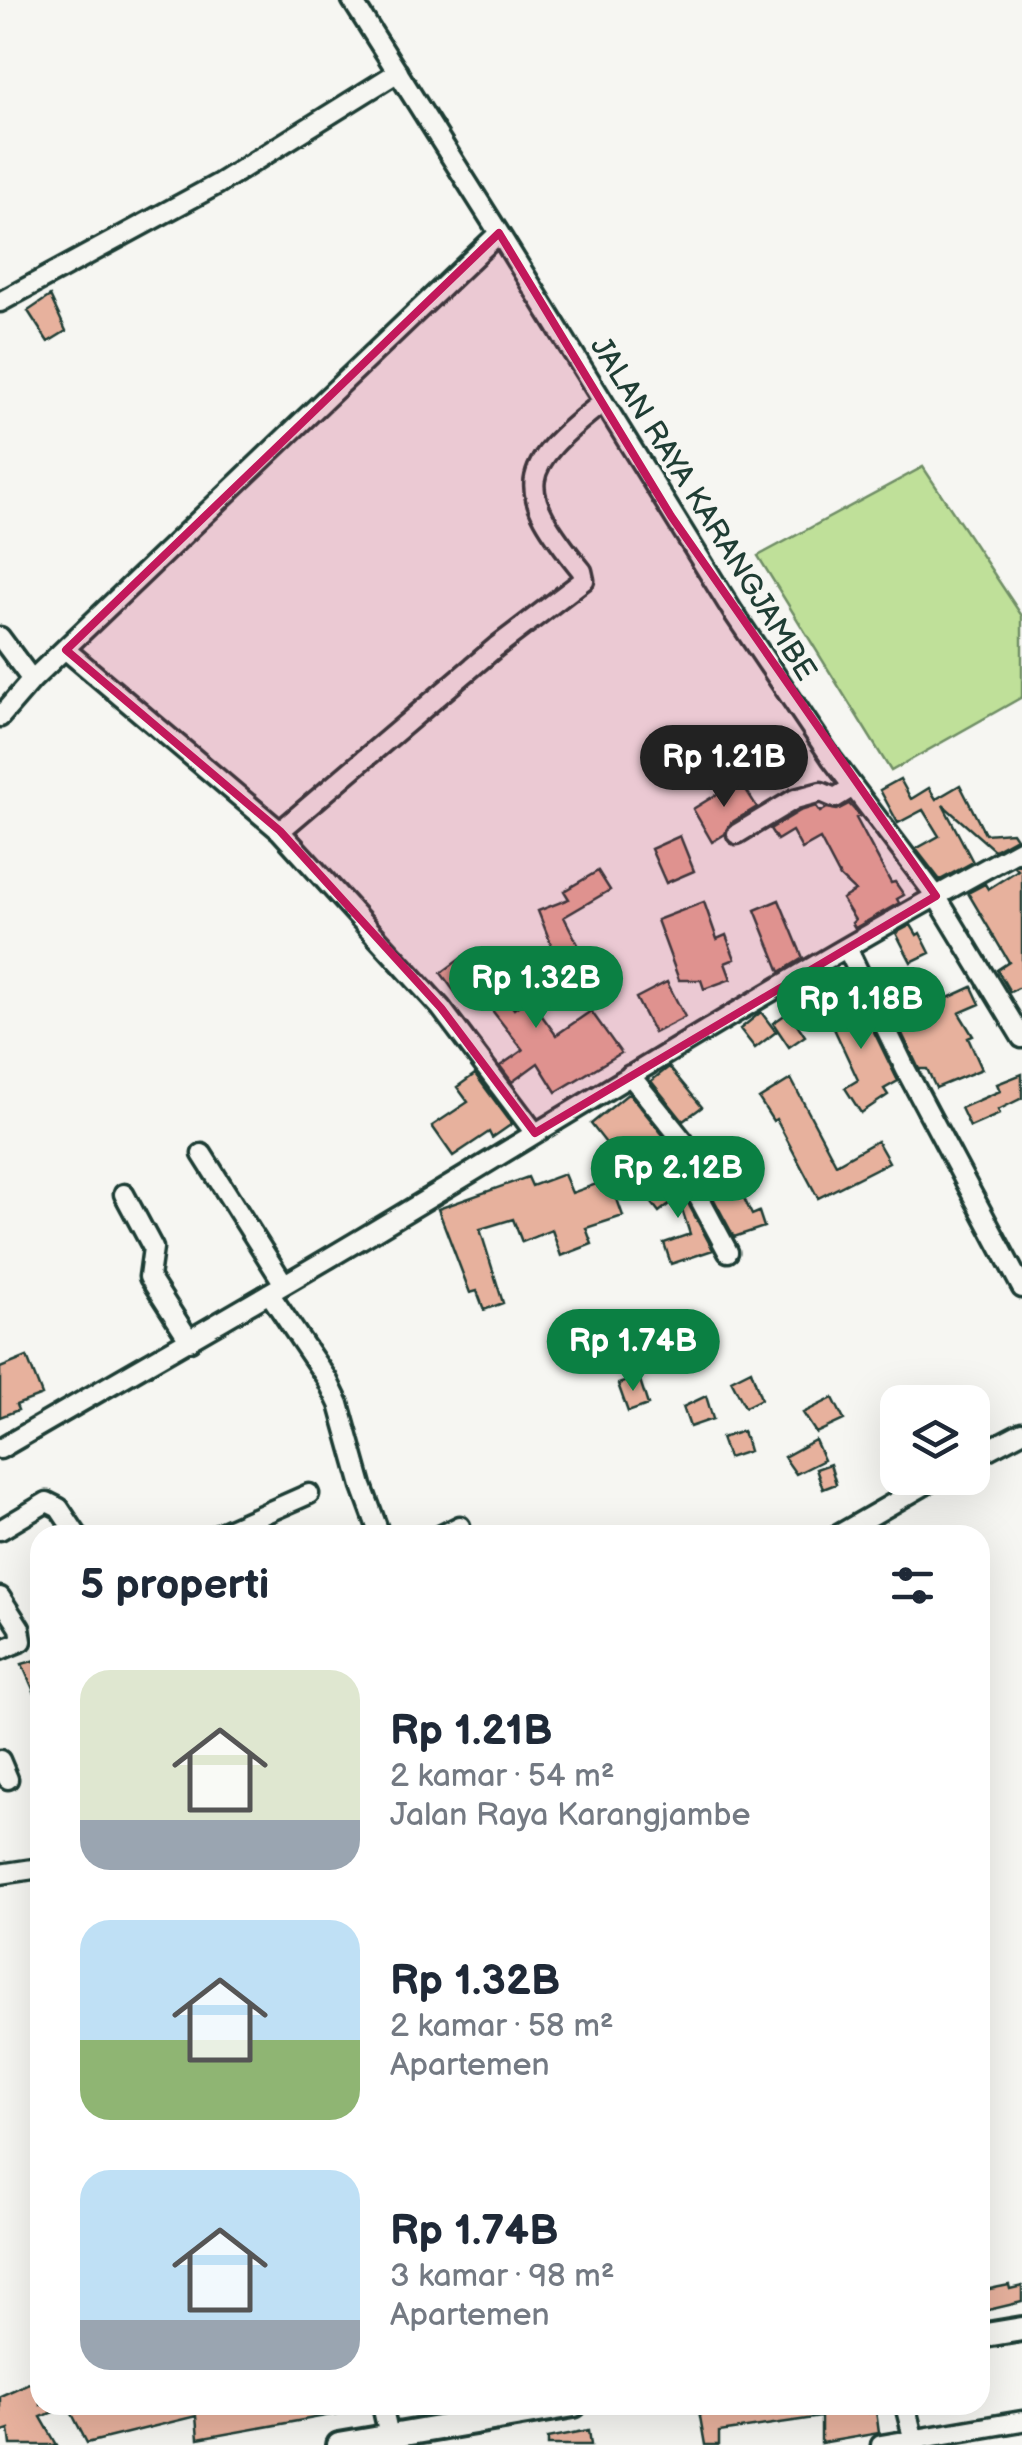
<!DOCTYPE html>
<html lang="id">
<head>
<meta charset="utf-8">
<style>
	body { margin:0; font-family:"Balsamiq Sans",sans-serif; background:#f2f2f3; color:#1f2937; height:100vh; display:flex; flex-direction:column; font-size:38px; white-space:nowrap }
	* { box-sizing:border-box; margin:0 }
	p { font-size:32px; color:#747a83 }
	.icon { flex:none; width:55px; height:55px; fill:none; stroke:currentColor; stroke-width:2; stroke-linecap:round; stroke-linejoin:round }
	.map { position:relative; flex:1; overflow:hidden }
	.side { position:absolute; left:30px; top:1525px; width:960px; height:890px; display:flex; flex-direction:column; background:#fff; border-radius:30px; box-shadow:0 10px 40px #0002 }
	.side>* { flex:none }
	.controls { position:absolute; left:880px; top:1385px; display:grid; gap:20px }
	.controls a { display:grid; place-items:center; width:110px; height:110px; border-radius:20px; background:#fff; box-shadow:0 10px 40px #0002; font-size:50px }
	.price { position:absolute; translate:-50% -85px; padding:0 22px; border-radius:35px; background:#0b8043; color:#fff; font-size:32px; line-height:65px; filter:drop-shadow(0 2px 5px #0008) }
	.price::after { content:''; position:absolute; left:50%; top:60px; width:30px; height:22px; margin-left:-15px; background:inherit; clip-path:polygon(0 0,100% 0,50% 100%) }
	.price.current { background:#222; color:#fff }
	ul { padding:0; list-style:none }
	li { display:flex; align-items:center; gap:30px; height:250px; padding:0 50px }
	li span { display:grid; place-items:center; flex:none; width:280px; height:200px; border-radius:30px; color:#555 }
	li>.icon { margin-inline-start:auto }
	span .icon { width:120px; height:120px; fill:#fffc; stroke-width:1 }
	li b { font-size:42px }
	h2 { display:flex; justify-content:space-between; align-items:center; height:120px; padding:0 50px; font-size:42px }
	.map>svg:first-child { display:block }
	.park { fill:#bfe099; stroke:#6f8e66; stroke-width:2.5 }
	.building { fill:#e7b19d; stroke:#1f3d34; stroke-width:2.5 }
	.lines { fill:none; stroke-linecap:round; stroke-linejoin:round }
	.street-casing { stroke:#1f3d34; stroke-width:25 }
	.secondary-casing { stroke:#1f3d34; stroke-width:30 }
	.street { stroke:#f6f6f2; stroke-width:18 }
	.secondary { stroke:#f6f6f2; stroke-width:22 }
	.marked { fill:#c2185b; fill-opacity:0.2; stroke:#c2185b; stroke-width:8; stroke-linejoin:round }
	.labels { text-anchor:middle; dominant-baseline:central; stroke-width:9; stroke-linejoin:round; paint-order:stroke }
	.street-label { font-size:30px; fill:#1f3d34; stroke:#f6f6f2 }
</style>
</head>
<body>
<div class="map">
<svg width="1022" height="2445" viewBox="0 0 1022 2445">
	<rect width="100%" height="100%" fill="#f6f6f2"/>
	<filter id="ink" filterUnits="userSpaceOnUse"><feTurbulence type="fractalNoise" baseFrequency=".01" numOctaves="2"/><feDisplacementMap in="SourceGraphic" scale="20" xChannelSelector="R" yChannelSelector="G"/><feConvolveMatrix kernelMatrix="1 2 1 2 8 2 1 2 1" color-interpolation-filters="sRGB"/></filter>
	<g filter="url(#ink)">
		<path class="park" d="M923,467l99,149v81l-131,74 -133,-215z"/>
		<path class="building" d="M50,296l16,35 -18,11 -20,-31z
			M900,779l11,20 18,-11 7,11 24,-14 25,49 27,-2 4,6 -22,12 -51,-45 30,57 -33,18 -24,-31 23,-13 -16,-26 -25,13 -18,-33z
			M740,780l17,27 -26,16 -6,11 -13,8 -19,-33z
			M849,804l11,12 -4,2 35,65 4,-1 9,13 -7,4 2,4 -44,25 -3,-5 3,-3 -13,-21 13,-8 -15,-14 -20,-38 -18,10 -10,-18 -15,9 -7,-11 30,-18 16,-5 4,6 7,-4 10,2z
			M680,836l14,35 -28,12 -15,-34z
			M1022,863v123l-12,6 -13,-22 12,-8 -41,-69 17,-9 3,5 30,-19 -3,-3z
			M598,871l12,19 -46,27 23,45 -22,14 -15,-25 3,-2 -15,-38 31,-12 -5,-8z
			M779,900l24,58 -23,14 -25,-62z
			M704,902l13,37 9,-4 9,24 -10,4 6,16 -27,10 -3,-9h-22l-22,-60z
			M911,925l6,10 3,-2 10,20 -19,9 -15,-29z
			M471,951l43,58 15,-11 27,37 35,-24 30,42 -65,39 -18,-29 -26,19 -12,-16 23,-16 -46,-59 -15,11 -21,-29z
			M922,971l15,32 35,-16 8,17 -21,9 14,23 -5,2 14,31 -46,19 -9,-19h-8l-38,-79z
			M667,982l18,35 -31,16 -18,-35z
			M855,993l43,88 -14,8 4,6 -27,18 -16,-25 13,-8 -34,-73z
			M761,1012l15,20 -21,16 -15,-19z
			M789,1012l16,24 -16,11 -16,-24z
			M669,1067l33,40 -19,14 -32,-40z
			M475,1074l37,50 -20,14 -3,-6 -36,24 -21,-30 36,-24 -11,-15z
			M1022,1074v24l-24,12 2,4 -30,13 -9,-19 39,-17 -3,-7z
			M791,1079l45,85 41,-23 12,21 -71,36 -42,-79 -3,2 -14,-22z
			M629,1093l38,47 -37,34 -39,-50z
			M696,1146l26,31 9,-3 5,16 3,-2 13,27 7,-3 5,15 -30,10 -31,-58 -17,-22z
			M667,1173l15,19 31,58 -42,14 -7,-21 26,-9 -12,-37 -19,15 -17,-22z
			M564,1174l8,19 38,-14 13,37 -37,12 6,16 -31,12 -9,-26 -30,12 -9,-23 -33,10 23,74 -19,7 -7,-19 -7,2 -32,-84 90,-32 4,9z
			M27,1357l15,38 -26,10 2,5 -18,7v-49z
			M751,1370l10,29 -16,8 -14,-27z
			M639,1377l9,28 -20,7 -10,-28z
			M706,1396l7,23 -23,8 -7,-20z
			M833,1398l11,22 -28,13 -13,-20z
			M743,1431l6,20 -21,7 -7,-20z
			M815,1440l9,20 -28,14 -12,-17z
			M830,1464l6,20 -13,5 -7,-20z
			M40,1659v46l-18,-41z
			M1009,2285l1,4 12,-3v16l-42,10v-21z
			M40,2378v27h301l1,8 -144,26 -2,-23 -109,27 -19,-37 -27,11 16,28h-46l-2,-16 -9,3v-36z
			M698,2405h167l3,8 8,-2 3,22 -58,10v-26l-102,15v13h-14z
			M589,2430l2,15h-43v-7z"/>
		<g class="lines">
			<g class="street-casing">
				<path id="street" d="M352,0l147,233 234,379 99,147 104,137 86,142
					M0,302l218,-118 180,-112
					M0,637l32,43
					M66,650l214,181 161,177 94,125
					M0,717l32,-37 467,-447
					M280,831l216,-184 88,-67 -2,-9c-68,-84 -65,-101 20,-168
					M737,834l58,-35 26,-7 14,6 18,-11
					M847,948l59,122 116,218
					M630,1075l54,67 -42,36
					M202,1154l82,130
					M669,1156l23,29 36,67
					M124,1194l29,54 -4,29 41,64
					M269,1293l58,86 12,25 23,82 18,49
					M0,1449c130,-76 262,-150 391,-228 209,-126 416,-256 631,-372
					M972,1458l50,-26
					M0,1530l47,-28 12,6 18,27
					M216,1535l93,-41
					M442,1535l18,-9
					M838,1535l99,-57
					M0,1597l20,31 2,13 -22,9
					M0,1760l8,19
					M0,1874l40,-6
					M382,2405l9,40
					M905,2405l10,40
					M881,2445l141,-24"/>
			</g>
			<g class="secondary-casing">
				<path id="secondary" d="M980,2336l42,-7
					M339,2445l235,-40"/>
			</g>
			<use href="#street" class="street"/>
			<use href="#secondary" class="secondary"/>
		</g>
	</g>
	<path class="marked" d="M499,233l172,283 265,380 -401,237 -94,-125 -161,-177 -214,-181z"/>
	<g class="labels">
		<g class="street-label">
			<text transform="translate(703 509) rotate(58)">JALAN RAYA KARANGJAMBE</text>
		</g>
	</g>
</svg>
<div class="controls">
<a><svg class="icon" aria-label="layers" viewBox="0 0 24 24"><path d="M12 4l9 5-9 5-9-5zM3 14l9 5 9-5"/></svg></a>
</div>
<b class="price current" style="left:724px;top:810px">Rp 1.21B</b>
<b class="price" style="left:536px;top:1031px">Rp 1.32B</b>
<b class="price" style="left:861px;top:1052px">Rp 1.18B</b>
<b class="price" style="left:678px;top:1221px">Rp 2.12B</b>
<b class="price" style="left:633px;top:1394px">Rp 1.74B</b>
<section class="side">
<h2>5 properti<svg class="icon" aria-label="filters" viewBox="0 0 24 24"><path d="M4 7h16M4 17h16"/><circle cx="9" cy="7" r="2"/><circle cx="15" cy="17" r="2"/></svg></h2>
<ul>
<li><span style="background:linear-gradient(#dfe7d0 75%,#9aa5b1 0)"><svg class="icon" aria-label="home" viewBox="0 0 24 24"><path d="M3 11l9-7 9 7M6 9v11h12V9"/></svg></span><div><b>Rp 1.21B</b><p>2 kamar · 54 m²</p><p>Jalan Raya Karangjambe</p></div></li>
<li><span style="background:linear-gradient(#bfe0f5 60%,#8fb573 0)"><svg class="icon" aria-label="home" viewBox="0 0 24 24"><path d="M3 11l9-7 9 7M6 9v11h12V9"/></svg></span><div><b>Rp 1.32B</b><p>2 kamar · 58 m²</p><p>Apartemen</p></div></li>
<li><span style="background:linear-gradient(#bfe0f5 75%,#9aa5b1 0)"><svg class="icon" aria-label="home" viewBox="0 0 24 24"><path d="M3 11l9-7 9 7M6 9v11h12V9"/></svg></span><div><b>Rp 1.74B</b><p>3 kamar · 98 m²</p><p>Apartemen</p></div></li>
</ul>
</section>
</div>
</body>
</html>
